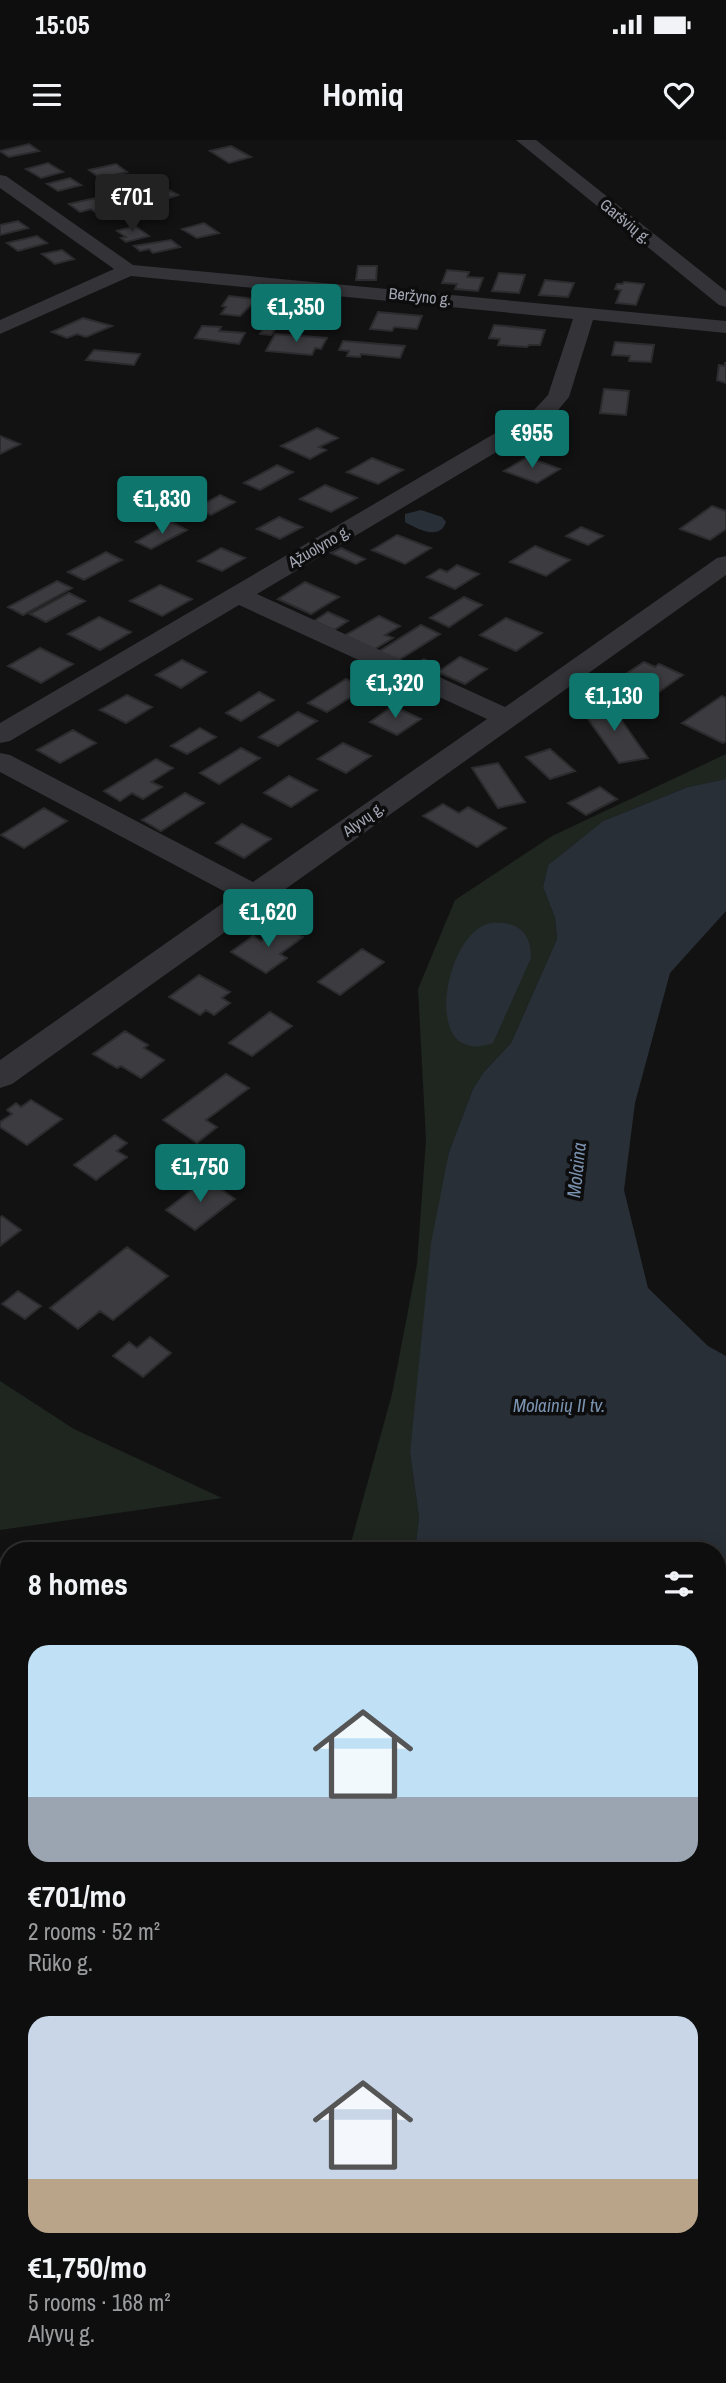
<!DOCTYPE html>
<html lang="en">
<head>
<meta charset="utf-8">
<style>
	body { margin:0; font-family:"Archivo Narrow",sans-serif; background:#171717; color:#f1f3f6; height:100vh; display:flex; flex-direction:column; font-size:26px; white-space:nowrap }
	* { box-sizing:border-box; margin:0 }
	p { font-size:23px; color:#9b9c9e }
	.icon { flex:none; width:38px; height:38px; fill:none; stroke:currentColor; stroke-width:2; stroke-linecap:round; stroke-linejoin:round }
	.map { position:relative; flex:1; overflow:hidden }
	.details { position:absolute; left:0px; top:1402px; width:726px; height:842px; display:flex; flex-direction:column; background:#0e0e0e; border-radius:28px 28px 0 0; box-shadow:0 4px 18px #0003,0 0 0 2px #2e2e2e }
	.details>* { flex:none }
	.price { position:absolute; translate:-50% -60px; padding:0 16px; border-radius:7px; background:#0f766e; color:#fff; font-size:23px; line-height:46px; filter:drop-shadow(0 2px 4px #0008) }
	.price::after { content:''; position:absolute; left:50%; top:42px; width:21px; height:16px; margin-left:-10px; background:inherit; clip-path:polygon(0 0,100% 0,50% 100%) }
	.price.active { background:#222; color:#fff }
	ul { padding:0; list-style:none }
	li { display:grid; align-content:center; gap:14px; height:371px; padding:0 28px }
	li span { display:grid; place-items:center; height:217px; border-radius:21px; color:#555 }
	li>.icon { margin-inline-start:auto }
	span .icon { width:126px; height:126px; fill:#fffc; stroke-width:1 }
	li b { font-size:30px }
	h2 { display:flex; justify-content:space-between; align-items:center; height:84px; padding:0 28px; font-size:30px }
	.status { display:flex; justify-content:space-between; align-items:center; height:49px; padding:0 35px; background:#0e0e0e; direction:ltr }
	.status svg { height:19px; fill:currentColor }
	header { display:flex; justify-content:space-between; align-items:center; height:91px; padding:0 28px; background:#0e0e0e; font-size:32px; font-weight:700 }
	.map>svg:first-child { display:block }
	.green { fill:#1e261f }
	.water { fill:#282f36 }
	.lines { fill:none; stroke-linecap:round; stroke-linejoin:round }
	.stream { stroke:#282f36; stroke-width:12 }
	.building { fill:#3c3c40; stroke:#2c2c2f; stroke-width:2 }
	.path { stroke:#393a3f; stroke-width:6; stroke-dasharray:4.5 7; stroke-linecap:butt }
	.minor { fill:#333338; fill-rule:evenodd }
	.labels { text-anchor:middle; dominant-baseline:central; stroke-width:7; stroke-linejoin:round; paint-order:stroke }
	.far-street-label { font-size:16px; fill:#a3a7b4; stroke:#0d0d0e }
	.water-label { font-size:19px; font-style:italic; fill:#7a92af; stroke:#0d0d0e }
</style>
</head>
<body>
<div class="status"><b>15:05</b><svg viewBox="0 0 49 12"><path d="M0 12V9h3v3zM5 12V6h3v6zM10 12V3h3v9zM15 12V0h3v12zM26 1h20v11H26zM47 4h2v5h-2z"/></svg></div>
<header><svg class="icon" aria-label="menu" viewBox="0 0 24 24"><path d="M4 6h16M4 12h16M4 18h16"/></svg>Homiq<svg class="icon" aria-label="heart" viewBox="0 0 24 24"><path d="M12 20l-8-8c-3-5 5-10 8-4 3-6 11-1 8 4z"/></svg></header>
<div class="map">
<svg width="726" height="2243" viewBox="0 0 726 2243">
	<rect width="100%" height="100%" fill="#121213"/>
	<path class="green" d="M726,614v25l-38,8 -85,34 -55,44 -5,22 12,31 2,21 -46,104 -28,30 -10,16 -24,63 -39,301 9,64 -4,33h-66l43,-156 25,-130 9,-124 -8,-151 37,-89 97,-64z
		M0,1241l74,48 148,69 -222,32z
		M9,1630v605h376l4,8h-389v-609z
		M726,2035v208h-121l5,-8h108v-184z"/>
	<path class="water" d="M421,370l21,7 4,5c-6,19 -29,7 -41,0v-8z
		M726,639v132l-56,62 -35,130 -11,87 24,98 60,58 18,10v819l-8,16v-641h-303l4,-33 -9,-64 21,-210 18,-91 24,-63 10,-16 28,-30 46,-104 -2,-21 -12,-31 5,-22 55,-44 85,-34z
		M504,783c20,3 27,15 27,35l-38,85c-72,26 -50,-105 -6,-119 5,-2 12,-1 17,-1z
		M385,2235h225l-5,8h-216z"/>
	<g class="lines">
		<path class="stream" d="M214,2243l13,-8"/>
	</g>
	<path class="building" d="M29,4l10,7 -30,6 -9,-6z
		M231,6l20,11 -22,6 -19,-12z
		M48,23l15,9 -22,6 -15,-9z
		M116,24l11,8 -27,6 -11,-8z
		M70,38l11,7 -23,6 -11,-7z
		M167,49l11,6 -33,11 -16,-10z
		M104,56l15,10 -24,6 -4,-3 -11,3 -11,-8z
		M18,81l10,7 -28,7v-10z
		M204,83l15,10 -22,5 -15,-9z
		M135,86l14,10 -23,6 -5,-4 5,-1 -9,-6z
		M37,96l10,7 -29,8 -11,-8z
		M171,100l9,7 -27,6 -4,-4 -9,2 -6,-5z
		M62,110l12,9 -19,5 -13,-10z
		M358,126h19l-1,14h-20z
		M447,130l22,2 -2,5 16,1 -5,13 -23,-2 2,-5 -15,-1z
		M499,133l26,2 -6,18 -27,-2z
		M545,140l29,3 -6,14 -29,-2z
		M624,142l20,2 -8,21 -20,-2 5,-13 -6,-1 2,-5h6z
		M229,156l28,3 -17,17 -19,-2 5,-7 -4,-1z
		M290,163l48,4 -8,13 -19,-1 -4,6 -29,-3z
		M378,172l44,4 -5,13 -23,-2 -2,4 -22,-2z
		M83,178l29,8 -26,11 -9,-3 -10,4 -15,-6z
		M267,183l11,2 -7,10 -11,-1z
		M494,185l51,5 -5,15h-11l-2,2 -29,-2 2,-6 -11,-1z
		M202,186l19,1 -2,4 26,2 -6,11 -44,-6z
		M275,194l52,4 -6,11 -6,-1 -3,7 -46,-4z
		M343,201l62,5 -5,12 -39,-4 -1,3 -13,-1 2,-5 -10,-1z
		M615,202l39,3 -3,17 -22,-1 1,-5 -18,-1z
		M94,210l46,4 -6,11 -48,-5z
		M725,223h1v20l-9,-3 2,-15 6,1z
		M604,249l25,2 -3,24 -26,-2z
		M317,288l21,10 -19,9 7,3 -16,9 -29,-13z
		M0,296l20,8 -20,10z
		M527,317l33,12 -23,14 -33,-12z
		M372,318l31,12 -25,14 -31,-12z
		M277,325l16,7 -33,18 -16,-7z
		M325,345l32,13 -26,14 -31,-13z
		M220,355l15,7 -24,13 -15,-7z
		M712,366l14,5v18l-16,11 -30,-11z
		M279,377l23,10 -22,12 -23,-10z
		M171,382l16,8 -36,19 -15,-7z
		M581,387l22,9 -15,9 -22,-9z
		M397,395l34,13 -26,16 -33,-14z
		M535,406l35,14 -24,16 -36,-14z
		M221,408l24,10 -23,13 -24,-10z
		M341,408l24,11 -9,5 -25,-11z
		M106,412l16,8 -38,20 -16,-8z
		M457,425l22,9 -24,15 -28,-12 13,-8 7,3z
		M57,441l15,7 -49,27 -15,-8z
		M305,442l34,15 -28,17 -33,-15z
		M160,445l32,14 -30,17 -32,-15z
		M69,453l16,8 -39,21 -16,-8z
		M464,457l18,8 -33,22 -19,-9z
		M328,472l20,9 -14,9 -20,-9z
		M379,476l21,10 -15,9 8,3 -20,12 -29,-14z
		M99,477l32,15 -31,18 -32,-16z
		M506,478l36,15 -26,18 -36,-16z
		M421,485l19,9 -46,29 -19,-9z
		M40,508l33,16 -32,19 -33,-17z
		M460,517l27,12 -22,15 -27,-12z
		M424,519l14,8 -9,5 -14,-7z
		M182,520l24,12 -25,16 -25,-13z
		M644,522l11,5 4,-3 24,11 -30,21 -35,-17z
		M346,539l19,9 -38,24 -19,-9z
		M259,552l15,8 -33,21 -15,-8z
		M127,555l25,12 -26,16 -26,-13z
		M722,556l4,2v43l-3,2 -41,-20z
		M610,564l38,54 -29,5 -38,-54z
		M393,566l28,13 -24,16 -27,-13z
		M298,572l19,9 -39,25 -19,-9z
		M200,588l16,9 -29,17 -16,-8z
		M73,590l23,13 -36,20 -23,-13z
		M343,603l28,13 -25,17 -28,-14z
		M241,608l19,10 -41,26 -19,-11z
		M550,609l25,22 -25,8 -24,-22z
		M156,619l17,9 -22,14 11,5 -19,12 -11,-6 -12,8 -16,-10z
		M498,623l27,39 -27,6 -26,-40z
		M289,636l28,14 -26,17 -27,-14z
		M600,647l17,12 -31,16 -18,-12z
		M185,653l19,10 -43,28 -19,-11z
		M443,664l16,9 9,-6 38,21 -29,19 -54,-31z
		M44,668l23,13 -43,27 -23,-13z
		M242,684l29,15 -27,19 -28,-15z
		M283,785l20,12 -23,17 7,4 -21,15 -35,-21 22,-16 8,5z
		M362,809l22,13 -44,33 -22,-13z
		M199,835l31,17 -8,6 8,5 -16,12 -8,-5 -6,5 -31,-18z
		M270,872l22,14 -40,30 -23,-13z
		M125,891l23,14 -4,3 20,12 -23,18 -20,-12 -4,2 -24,-14z
		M226,934l23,14 -43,32 11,7 -20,16 -34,-23z
		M31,960l31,19 -35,26 -27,-18v-5l12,-8 -5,-4 9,-7 5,4z
		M115,995l12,8 -10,8 10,6 -31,23 -22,-15z
		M206,1039l29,20 -40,31 -29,-20z
		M2,1076l19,14 -21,16v-28z
		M127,1107l41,29 -55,44 -13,-9 -22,18 -28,-21z
		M18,1151l23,15 -16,13 -23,-15z
		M150,1197l21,16 -28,24 -30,-21 16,-14 8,6z"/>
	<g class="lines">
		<path class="path" d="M353,2235l4,8"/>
		<path class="minor" d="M516,0h20l190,151v16l-7,-2z
			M0,35l6,1 127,89 593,56v12l-133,-13 -24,77 -20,24 -292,173 248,113 212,-149 9,-2v19l-714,509 -12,4v-28l233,-164 -233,-124v-19l10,2 243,127 234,-163 -248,-114 -229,136 -10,2v-20l533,-312 15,-16 25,-76 -442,-43 -131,58v-14l114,-51 -114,-81z"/>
	</g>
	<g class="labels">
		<g class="far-street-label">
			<text transform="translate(626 81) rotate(39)">Garšvių g.</text>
			<text transform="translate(420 156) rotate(6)">Beržyno g.</text>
			<text transform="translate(319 406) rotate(-30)">Ąžuolyno g.</text>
			<text transform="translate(363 679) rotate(-36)">Alyvų g.</text>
		</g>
		<g class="water-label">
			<text transform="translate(576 1030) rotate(-84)">Molaina</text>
			<text x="559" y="1265">Molainių II tv.</text>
		</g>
	</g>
</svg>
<b class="price active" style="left:132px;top:94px">€701</b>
<b class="price" style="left:296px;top:204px">€1,350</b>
<b class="price" style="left:532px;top:330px">€955</b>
<b class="price" style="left:162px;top:396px">€1,830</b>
<b class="price" style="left:395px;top:580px">€1,320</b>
<b class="price" style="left:614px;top:593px">€1,130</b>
<b class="price" style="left:268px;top:809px">€1,620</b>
<b class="price" style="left:200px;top:1064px">€1,750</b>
<section class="details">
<h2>8 homes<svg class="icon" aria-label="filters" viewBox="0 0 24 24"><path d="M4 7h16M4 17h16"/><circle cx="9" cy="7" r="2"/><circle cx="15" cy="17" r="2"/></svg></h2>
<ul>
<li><span style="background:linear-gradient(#bfe0f5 70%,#9aa5b1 0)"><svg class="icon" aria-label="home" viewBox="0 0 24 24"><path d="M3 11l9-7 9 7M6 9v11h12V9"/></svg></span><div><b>€701/mo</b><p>2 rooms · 52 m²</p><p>Rūko g.</p></div></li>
<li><span style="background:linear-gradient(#c9d6e8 75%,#b9a48a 0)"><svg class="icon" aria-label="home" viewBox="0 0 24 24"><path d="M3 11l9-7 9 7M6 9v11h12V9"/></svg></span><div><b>€1,750/mo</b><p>5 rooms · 168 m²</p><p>Alyvų g.</p></div></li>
</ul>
</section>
</div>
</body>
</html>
